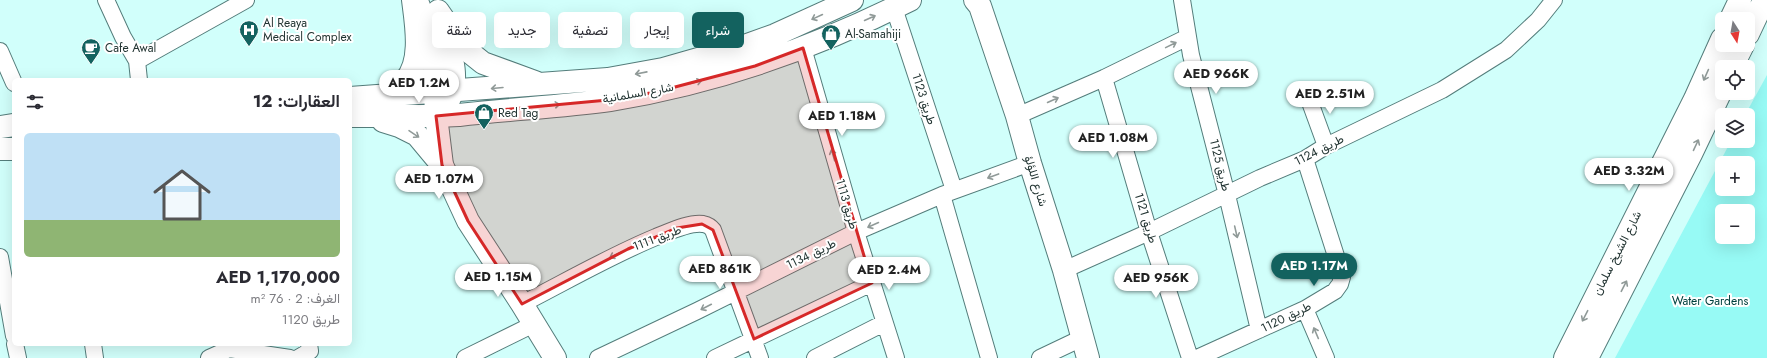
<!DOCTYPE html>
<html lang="ar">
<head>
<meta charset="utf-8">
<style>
	body { margin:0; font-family:Jost,Vazirmatn,sans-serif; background:#f7f7f7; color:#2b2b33; direction:rtl; height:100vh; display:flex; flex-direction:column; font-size:15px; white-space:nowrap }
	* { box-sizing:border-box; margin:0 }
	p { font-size:13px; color:#7c7c81 }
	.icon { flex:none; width:22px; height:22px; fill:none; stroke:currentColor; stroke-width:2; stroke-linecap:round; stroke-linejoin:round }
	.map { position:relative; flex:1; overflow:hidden; direction:ltr }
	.sheet { position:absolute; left:12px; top:78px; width:340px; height:268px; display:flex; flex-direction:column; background:#fff; border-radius:6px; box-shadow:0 4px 16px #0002; direction:rtl }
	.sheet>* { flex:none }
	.guide { position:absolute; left:364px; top:12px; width:380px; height:36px; direction:rtl; display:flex; gap:8px }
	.needle { width:26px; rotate:169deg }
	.fabs { position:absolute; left:1715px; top:12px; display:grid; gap:8px }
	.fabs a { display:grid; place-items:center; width:40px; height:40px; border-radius:6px; background:#fff; box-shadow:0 4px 16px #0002; font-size:20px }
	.price { position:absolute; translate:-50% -34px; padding:0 9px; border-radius:14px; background:#fff; color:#222; font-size:13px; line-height:26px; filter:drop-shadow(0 1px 2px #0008) }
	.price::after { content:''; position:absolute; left:50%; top:24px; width:12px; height:9px; margin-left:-6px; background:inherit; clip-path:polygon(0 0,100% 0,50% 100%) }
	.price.selected { background:#13625f; color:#fff }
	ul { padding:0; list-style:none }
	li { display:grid; align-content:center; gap:8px; height:212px; padding:0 12px }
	li span { display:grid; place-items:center; height:124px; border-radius:6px; color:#555 }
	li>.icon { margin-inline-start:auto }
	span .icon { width:72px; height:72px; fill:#fffc; stroke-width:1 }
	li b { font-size:17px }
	h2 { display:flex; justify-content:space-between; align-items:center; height:48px; padding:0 12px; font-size:17px }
	.pill { padding:0 14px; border-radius:6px; background:#fff; box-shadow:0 4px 16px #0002; font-size:14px; line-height:36px }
	.pill.selected { background:#13625f; color:#fff }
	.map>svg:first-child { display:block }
	.green { fill:#97faf5; fill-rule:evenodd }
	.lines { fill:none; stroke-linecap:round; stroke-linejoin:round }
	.street-casing { stroke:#547d7b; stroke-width:18 }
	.secondary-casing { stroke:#547d7b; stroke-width:24 }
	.primary-casing { stroke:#547d7b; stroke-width:24 }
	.street { stroke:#fff; stroke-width:16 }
	.secondary { stroke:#fff; stroke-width:22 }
	.primary { stroke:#fff; stroke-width:22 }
	.oneway { stroke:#909a98 }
	.marked { fill:#d62828; fill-opacity:0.2; stroke:#d62828; stroke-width:3; stroke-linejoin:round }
	.labels { text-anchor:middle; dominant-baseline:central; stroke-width:4; stroke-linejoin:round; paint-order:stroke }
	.poi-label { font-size:12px; fill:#223432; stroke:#fff; text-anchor:start }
	.street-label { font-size:12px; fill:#223432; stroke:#fff }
	.park-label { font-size:12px; fill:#00413f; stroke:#fff }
</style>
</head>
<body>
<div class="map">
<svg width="1767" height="358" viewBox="0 0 1767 358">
	<rect width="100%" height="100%" fill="#d1fffb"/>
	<path class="green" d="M1767,75v283h-152l116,-217h17v-26h-3zM1722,163h26v26h-26zM1722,211h26v26h-26z"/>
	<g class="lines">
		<g class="street-casing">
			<path id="street" d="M106,0l17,37 14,24 2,19
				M1182,0l9,55 36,140 32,135
				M894,8l60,182
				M803,48l53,184 40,126
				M0,51l14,32
				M137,61l109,-61
				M1104,78l45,154 41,126
				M1307,94l19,52
				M1017,116l87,-38 84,-41
				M942,195l47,163
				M0,257l14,79
				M1064,270l85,-38 111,-54 45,-19 21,-13 116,-56 64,-40 32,-30 16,-20
				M522,304c45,-23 88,-48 134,-67 13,-5 33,-15 47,-13 5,1 7,2 10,6l47,128
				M1305,309l21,49
				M15,344l3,14
				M93,344l2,14
				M209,358l20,-9 61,9
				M298,358l12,-7 -1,-7
				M465,358l69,-34
				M598,358l99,-47 159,-79 86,-37 88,-32
				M715,358l157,-75
				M815,358l69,-35
				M1040,358l42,-20
				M1197,358l108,-49 30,-18 5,-7 2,-7 -6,-21 -31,-97"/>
		</g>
		<g class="secondary-casing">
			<path id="secondary" d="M975,0l5,6 37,110 13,47 34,107 24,88
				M417,1l13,34 4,23 2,58 6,49 26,56 54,83 33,54
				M439,15c8,27 26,66 6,91
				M1731,19l9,-19
				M1748,34l16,-34
				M1732,67l11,-22
				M1565,358l130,-259 27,-60
				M1587,358l104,-204 31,-65"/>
		</g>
		<g class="primary-casing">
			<path id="primary" d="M438,11l25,36 20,16 52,19
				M384,96c7,-5 15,-9 21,-15 18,-19 11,-57 8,-81
				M350,98l258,-19 55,-10 84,-24 28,-10 77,-35
				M350,116h86l23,-1c50,-6 101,-8 151,-15 105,-17 205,-52 300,-100
				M383,121l16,5 18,9 25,30
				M0,127l14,-2
				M0,149h14"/>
		</g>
		<use href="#street" class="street"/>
		<use href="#secondary" class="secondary"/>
		<use href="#primary" class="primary"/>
	</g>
	<defs><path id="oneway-shaft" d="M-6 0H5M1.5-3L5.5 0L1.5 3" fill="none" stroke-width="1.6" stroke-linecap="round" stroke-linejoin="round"/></defs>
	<g class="oneway">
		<use href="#oneway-shaft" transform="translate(817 17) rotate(155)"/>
		<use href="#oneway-shaft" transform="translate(870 18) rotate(-24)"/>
		<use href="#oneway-shaft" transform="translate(1171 45) rotate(-26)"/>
		<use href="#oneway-shaft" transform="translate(641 73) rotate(169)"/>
		<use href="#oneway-shaft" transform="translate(1706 75) rotate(114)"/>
		<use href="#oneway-shaft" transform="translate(696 82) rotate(-14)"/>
		<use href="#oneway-shaft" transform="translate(497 88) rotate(175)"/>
		<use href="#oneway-shaft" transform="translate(1053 100) rotate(-24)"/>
		<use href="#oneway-shaft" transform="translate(554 105) rotate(-6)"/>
		<use href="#oneway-shaft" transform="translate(414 134) rotate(34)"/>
		<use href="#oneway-shaft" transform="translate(1696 145) rotate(-65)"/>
		<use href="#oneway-shaft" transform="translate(833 155) rotate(-106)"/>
		<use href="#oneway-shaft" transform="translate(993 176) rotate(160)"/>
		<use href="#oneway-shaft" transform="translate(873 225) rotate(156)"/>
		<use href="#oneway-shaft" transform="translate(1236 232) rotate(77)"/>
		<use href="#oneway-shaft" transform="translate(615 255) rotate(154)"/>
		<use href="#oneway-shaft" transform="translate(1624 286) rotate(-63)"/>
		<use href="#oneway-shaft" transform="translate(706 307) rotate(153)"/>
		<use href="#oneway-shaft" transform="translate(1585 316) rotate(117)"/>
		<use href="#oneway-shaft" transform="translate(1316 333) rotate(-113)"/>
	</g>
	<path class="marked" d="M803,48l69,235 -118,56 -41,-109 -11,-6 -25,4 -49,21 -106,55 -54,-83 -26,-56 -6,-49 172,-16 48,-8 99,-26z"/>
	<defs>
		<g id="hospital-pin" transform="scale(1)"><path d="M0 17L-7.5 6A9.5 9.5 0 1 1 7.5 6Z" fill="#13625f" stroke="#fff"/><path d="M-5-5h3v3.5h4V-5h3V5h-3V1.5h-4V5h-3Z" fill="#fff"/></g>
		<g id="shop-pin" transform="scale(1)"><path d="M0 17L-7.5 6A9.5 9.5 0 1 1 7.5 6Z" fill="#13625f" stroke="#fff"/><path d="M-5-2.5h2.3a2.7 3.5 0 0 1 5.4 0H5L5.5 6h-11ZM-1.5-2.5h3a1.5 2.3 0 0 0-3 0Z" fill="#fff"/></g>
		<g id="cafe-pin" transform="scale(1)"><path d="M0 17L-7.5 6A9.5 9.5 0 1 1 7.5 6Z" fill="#13625f" stroke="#fff"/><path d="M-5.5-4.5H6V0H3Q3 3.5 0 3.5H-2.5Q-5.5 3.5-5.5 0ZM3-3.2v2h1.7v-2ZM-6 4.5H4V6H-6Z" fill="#fff"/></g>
	</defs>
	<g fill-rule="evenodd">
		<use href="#hospital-pin" x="249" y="30"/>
		<use href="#shop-pin" x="831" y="34"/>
		<use href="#cafe-pin" x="91" y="48"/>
		<use href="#shop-pin" x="484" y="113"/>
	</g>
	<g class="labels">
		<g class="poi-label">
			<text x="263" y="23">Al Reaya<tspan x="263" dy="14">Medical Complex</tspan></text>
			<text x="845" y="34">Al-Samahiji</text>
			<text x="105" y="48">Cafe Awal</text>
			<text x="498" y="113">Red Tag</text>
		</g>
		<g class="street-label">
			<text transform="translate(638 93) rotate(-10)">شارع السلمانية</text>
			<text transform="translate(924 99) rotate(72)">طريق 1123</text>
			<text transform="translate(1319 150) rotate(-27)">طريق 1124</text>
			<text transform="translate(1220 165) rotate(76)">طريق 1125</text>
			<text transform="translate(1036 181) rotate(73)">شارع اللؤلؤ</text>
			<text transform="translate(847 204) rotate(74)">طريق 1113</text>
			<text transform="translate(1146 218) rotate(73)">طريق 1121</text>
			<text transform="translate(657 238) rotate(-21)">طريق 1111</text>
			<text transform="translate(1617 253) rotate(-63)">شارع الشيخ سلمان</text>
			<text transform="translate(811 254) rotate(-26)">طريق 1134</text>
			<text transform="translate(1286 317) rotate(-26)">طريق 1120</text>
		</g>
		<g class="park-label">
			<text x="1710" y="301">Water Gardens</text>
		</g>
	</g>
</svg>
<div class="fabs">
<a><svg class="needle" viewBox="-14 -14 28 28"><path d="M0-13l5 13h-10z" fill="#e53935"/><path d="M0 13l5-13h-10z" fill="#7c7c81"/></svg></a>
<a><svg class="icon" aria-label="locate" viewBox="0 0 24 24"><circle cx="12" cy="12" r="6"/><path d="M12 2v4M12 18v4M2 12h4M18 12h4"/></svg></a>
<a><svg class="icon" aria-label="layers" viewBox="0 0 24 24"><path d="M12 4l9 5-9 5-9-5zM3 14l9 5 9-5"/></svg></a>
<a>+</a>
<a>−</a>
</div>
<b class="price" style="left:1216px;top:95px">AED 966K</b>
<b class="price" style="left:419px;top:104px">AED 1.2M</b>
<b class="price" style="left:1330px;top:115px">AED 2.51M</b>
<b class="price" style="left:842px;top:137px">AED 1.18M</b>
<b class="price" style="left:1113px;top:159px">AED 1.08M</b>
<b class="price" style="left:1629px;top:192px">AED 3.32M</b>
<b class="price" style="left:439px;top:200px">AED 1.07M</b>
<b class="price selected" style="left:1314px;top:287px">AED 1.17M</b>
<b class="price" style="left:720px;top:290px">AED 861K</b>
<b class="price" style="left:889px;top:291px">AED 2.4M</b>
<b class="price" style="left:498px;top:298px">AED 1.15M</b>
<b class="price" style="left:1156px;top:299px">AED 956K</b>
<div class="guide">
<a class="pill selected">شراء</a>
<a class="pill">إيجار</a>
<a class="pill">تصفية</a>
<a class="pill">جديد</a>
<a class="pill">شقة</a>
</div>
<section class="sheet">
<h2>العقارات: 12<svg class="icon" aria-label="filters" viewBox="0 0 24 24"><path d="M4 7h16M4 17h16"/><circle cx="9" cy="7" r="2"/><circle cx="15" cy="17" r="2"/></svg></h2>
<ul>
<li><span style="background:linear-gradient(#bfe0f5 70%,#8fb573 0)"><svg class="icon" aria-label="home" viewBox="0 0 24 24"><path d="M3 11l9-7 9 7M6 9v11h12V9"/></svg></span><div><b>AED 1,170,000</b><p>الغرف: 2 · 76 m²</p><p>طريق 1120</p></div></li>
</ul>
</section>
</div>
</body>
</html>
